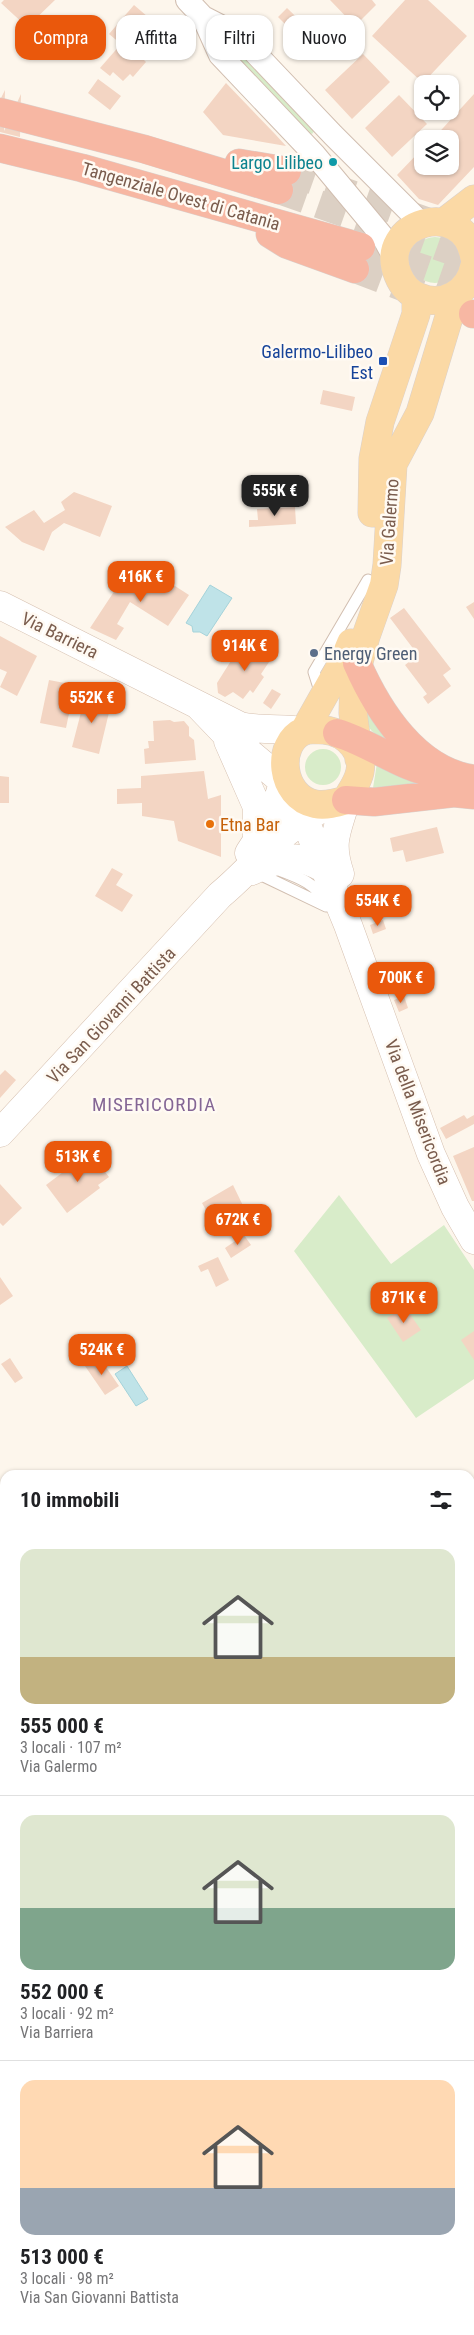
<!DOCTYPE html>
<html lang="it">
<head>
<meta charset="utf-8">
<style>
	body { margin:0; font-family:"Roboto Condensed",sans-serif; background:#f2f2f2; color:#202124; height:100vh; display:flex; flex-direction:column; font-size:19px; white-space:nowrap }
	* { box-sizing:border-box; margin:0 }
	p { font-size:16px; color:#757577 }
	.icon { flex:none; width:28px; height:28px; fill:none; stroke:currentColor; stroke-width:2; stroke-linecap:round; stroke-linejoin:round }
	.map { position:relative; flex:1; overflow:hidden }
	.sheet { position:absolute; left:0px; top:1470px; width:475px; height:865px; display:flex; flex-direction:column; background:#fff; border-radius:15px 15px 0 0; box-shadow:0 1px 4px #0004 }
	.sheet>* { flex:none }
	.top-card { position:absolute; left:15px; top:15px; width:445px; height:45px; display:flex; gap:10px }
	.fabs { position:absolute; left:414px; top:75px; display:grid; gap:10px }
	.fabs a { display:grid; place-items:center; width:45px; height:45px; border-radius:10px; background:#fff; box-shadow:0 1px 4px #0004; font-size:25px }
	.price { position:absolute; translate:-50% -42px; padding:0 11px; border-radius:10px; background:#ea580c; color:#fff; font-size:16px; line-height:32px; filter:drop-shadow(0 1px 2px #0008) }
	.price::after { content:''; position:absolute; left:50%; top:30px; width:15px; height:11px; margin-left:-8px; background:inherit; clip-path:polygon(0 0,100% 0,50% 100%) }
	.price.active { background:#222; color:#fff }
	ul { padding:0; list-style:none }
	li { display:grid; align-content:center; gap:10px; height:265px; padding:0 20px }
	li+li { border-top:1px solid #e0e0e0 }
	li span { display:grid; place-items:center; height:155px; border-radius:15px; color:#555 }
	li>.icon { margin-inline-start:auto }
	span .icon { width:90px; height:90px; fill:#fffc; stroke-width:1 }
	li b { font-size:21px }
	h2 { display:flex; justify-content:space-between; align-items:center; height:60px; padding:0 20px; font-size:21px }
	.chip { padding:0 18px; border-radius:15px; background:#fff; box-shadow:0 1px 4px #0004; font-size:18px; line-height:45px }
	.chip.active { background:#ea580c; color:#fff }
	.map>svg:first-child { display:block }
	.green { fill:#d8ecc9 }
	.water { fill:#bfe3e8; stroke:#a5d3da }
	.building { fill:#f3d5c3 }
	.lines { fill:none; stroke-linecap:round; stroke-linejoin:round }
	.highway-tunnel { stroke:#dcd0c4; stroke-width:28; stroke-dasharray:28 14; stroke-linecap:butt }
	.lane-casing { stroke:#d1beb0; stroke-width:13 }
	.street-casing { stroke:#d1beb0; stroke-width:24 }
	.secondary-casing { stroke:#d6c0b0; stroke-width:29 }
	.primary-casing { stroke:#dad1cd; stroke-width:29 }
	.highway-casing { stroke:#dad1cd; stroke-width:29 }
	.lane { stroke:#fff; stroke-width:11 }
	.street { stroke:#fff; stroke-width:22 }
	.secondary { stroke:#fff; stroke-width:28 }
	.primary { stroke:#fbd9a5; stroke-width:28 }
	.highway { stroke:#f7b7a3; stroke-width:28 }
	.culture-dot { fill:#0f9aa8; stroke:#fffaf3; stroke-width:2 }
	.transit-dot { fill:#1a4fb4; stroke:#fffaf3; stroke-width:2 }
	.service-dot { fill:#5c6f8a; stroke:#fffaf3; stroke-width:2 }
	.food-dot { fill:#e8710a; stroke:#fffaf3; stroke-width:2 }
	.labels { text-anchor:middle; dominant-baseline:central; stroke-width:5; stroke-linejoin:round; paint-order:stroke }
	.culture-label { font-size:18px; fill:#0d838f; stroke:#fffaf3; text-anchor:end }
	.street-label { font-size:18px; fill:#7a5c4d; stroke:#fffaf3 }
	.transit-label { font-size:18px; fill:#164399; stroke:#fffaf3; text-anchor:end }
	.service-label { font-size:18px; fill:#4e5e75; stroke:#fffaf3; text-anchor:start }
	.food-label { font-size:18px; fill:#c56008; stroke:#fffaf3; text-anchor:start }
	.neighbourhood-label { font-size:19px; letter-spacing:1px; fill:#846695; stroke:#fffaf3 }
</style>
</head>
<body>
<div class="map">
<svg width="474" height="2335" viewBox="0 0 474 2335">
	<rect width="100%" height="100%" fill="#fdf6ec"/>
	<path class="green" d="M233,46l82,84 -3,4 -5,-2 -75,-78 -2,-5z
		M412 260a23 23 0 1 1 46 0a23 23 0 1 1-46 0Z
		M361,692l41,54c-39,-15 -33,-14 -41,-54z
		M305 767a18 18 0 1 1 36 0a18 18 0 1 1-36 0Z
		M377,763l57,22h-30l-29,4 -2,-1z
		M339,1195l52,69 53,-39 30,45v109l-58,39 -122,-167z
		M5,2165v165h59l-4,5h-60v-167z
		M115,2330h36l-2,5h-29z
		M392,2330h39l2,5h-39z"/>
	<path class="water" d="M210,585l22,13 -25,38 -7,-4h-7l-1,-6 -6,-3z
		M127,1366l21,33 -12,7 -21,-32z"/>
	<path class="building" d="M4,0h51l-28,27 -26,-24z
		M330,0h42l4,5 -21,21z
		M405,0h23l39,36 -44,47 -51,-47z
		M134,5l28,24 -18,22 2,2 -4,5 4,4 -13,15 -3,-3 -7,7 -10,-9 -3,4 -10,-8 21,-24 -12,-10z
		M287,8l34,33 -9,10 -34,-34z
		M363,54l27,28 -38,37 -27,-29z
		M98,79l23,17 -11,14 -22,-17z
		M226,83l49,51 11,12 -63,-11 -20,-23z
		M5,90l-1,41 17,-37 -1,43 -20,-5v-32z
		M474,94v73l-36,38 -19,-6 -22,-24 25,-26v17h28v-27h-17z
		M399,95l28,29 -35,33 -27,-29z
		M323,390l32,7 -3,14 -32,-7z
		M74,492l38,14 -12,31 -36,-14 -12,9 -8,19 -22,-9 -17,-15 29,-17 10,13 21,-13 -4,-8z
		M295,507l1,17 -47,3v-7h9l-1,-11z
		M147,568l42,27 -21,31 -38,-24 -13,22 7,4 -8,12 -26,-12 31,-47 12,8z
		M474,602v17l-8,-12z
		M404,608l47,61 -8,6 8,11 -23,18 -5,-7 4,-3 -22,-29 13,-10 -28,-37z
		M0,636l37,20 -20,40 -17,-9 7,-15 -7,-3z
		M256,639l19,14 -14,21 3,3 -11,16 -3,-3 -7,9 -10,-7 -8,5 -7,-4 -1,-10 17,-27 7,5z
		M49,680l26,5 -9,43 -26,-5z
		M272,689l9,5 -10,15 -8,-6z
		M86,693l26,7 -13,54 -27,-7z
		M170,720l4,2 10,-1 5,6v9l5,4 2,20 -51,4 -1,-15 5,-1 -1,-7h6l-1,-20z
		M204,771l4,28 13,-4v62l-43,-16 -4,-20 -32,-5v-13l-25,1v-15l24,-1v-12z
		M0,776l9,1v26h-9z
		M437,827l7,26 -38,9 -3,-12 -10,2 -3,-14z
		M112,868l11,6 -7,11 17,10 -11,17 -27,-16z
		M383,920l3,9 -13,5 -3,-9z
		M404,996l4,12 -9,4 -5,-12z
		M5,1070l11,10 -16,18v-23z
		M464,1115l3,4 7,-4v9l-28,15 -6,-11z
		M474,1147v54h-2l-19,-45z
		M92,1155l17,22 -11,8 2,3 -33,25 -21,-28 33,-25 2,3z
		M0,1184l22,24 -19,18 -3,-3z
		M233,1185l15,31 15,-10 3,7 -6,3 3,7 -19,12 -13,-24 -19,10 -10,-18z
		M244,1235l7,10 -20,13 -6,-10z
		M218,1257l11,23 -13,7 -8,-18 -7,3 -3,-6z
		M0,1277l13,19 -13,9z
		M405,1307l16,23 -18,12 -16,-24z
		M474,1331v29l-13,-20z
		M99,1357l20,29 -14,9 -20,-29z
		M10,1358l13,20 -8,5 -14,-19z
		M474,1708v19l-4,-7v-9z
		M474,1804v23l-4,-4v-14z
		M5,1865v43l-5,-5v-34z
		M5,2088v34l-5,2v-34z
		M202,2330h79l-12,5h-79z
		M352,2331l2,4h-12z"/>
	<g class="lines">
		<path class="highway-tunnel" d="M287,171l139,50
			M279,190l195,69
			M361,247l113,39
			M355,269l66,25"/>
		<g class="lane-casing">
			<path id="lane" d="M321,694l-7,-22 54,-92
				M271,867c21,8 47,15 55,37
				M255,872l71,34
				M0,2154l5,-2"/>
		</g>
		<g class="street-casing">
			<path id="street" d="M187,0l16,17 17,38 94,99 69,83 12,22
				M203,17l35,18 95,100 88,88
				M378,2330l3,5
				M79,2335l14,-2 4,2
				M327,2335l5,-5"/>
		</g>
		<g class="secondary-casing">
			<path id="secondary" d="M0,605l240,121c21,5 42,2 64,5
				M200,707l23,24 69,58 56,136 83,229 24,53 19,33
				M228,741l29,66v32
				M249,853c17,-25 33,-53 36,-83
				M252,871c29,-14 44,-19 73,-2
				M340,874c-11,-33 -3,-42 6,-74
				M0,1133l220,-238c34,-28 59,-64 99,-85
				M470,1677l4,-1
				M0,1687l5,4
				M0,2055l5,2
				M446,2330l2,5"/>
		</g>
		<g class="primary-casing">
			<path id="primary" d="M444,222l30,-23
				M474,256c-11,-60 -98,-33 -76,19 4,10 11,18 21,22 24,11 50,-5 55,-30
				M372,513l1,-54 7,-37 36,-108v-18
				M324,730c23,2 44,24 34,48 -3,8 -8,15 -12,22 -10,3 -20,6 -31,4 -35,-7 -40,-61 -11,-73 5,-2 14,-1 20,-1z
				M304,731l40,-71 7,-17
				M359,759l-6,-46 1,-33 12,-44 18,-51 3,-20 6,-101 27,-51 29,-96 11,-25"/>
		</g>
		<g class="highway-casing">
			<path id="highway" d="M0,112l144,37 135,41
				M0,148l82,20 279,79
				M239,163l48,8
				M270,234l16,10 69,25
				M473,314h1
				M357,663c21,48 59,108 117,116
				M337,733c34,10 64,35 100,41
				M346,800l28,2 80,-9 20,2"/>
		</g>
		<use href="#lane" class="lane"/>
		<use href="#street" class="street"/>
		<use href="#secondary" class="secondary"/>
		<use href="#primary" class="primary"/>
		<use href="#highway" class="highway"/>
	</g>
	<circle class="culture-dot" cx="333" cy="162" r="5"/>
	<rect class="transit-dot" x="378" y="356" width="10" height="10" rx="2.5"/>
	<circle class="service-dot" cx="314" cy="653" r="5"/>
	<circle class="food-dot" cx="210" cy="824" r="5"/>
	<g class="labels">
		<g class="culture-label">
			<text x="323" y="162">Largo Lilibeo</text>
		</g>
		<g class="street-label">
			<text transform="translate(181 196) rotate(16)">Tangenziale Ovest di Catania</text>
			<text transform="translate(389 522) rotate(-86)">Via Galermo</text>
			<text transform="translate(60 635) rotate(26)">Via Barriera</text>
			<text transform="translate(111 1015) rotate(-47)">Via San Giovanni Battista</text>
			<text transform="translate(418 1112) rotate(69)">Via della Misericordia</text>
		</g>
		<g class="transit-label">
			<text x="373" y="351">Galermo-Lilibeo<tspan x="373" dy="21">Est</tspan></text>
		</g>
		<g class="service-label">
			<text x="324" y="653">Energy Green</text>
		</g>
		<g class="food-label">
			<text x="220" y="824">Etna Bar</text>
		</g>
		<g class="neighbourhood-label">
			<text x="154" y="1104">MISERICORDIA</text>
		</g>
	</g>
</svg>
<div class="fabs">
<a><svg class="icon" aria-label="locate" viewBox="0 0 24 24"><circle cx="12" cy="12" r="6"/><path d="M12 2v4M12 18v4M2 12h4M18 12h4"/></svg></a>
<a><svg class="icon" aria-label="layers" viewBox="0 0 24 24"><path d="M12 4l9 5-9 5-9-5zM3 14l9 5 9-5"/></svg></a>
</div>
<b class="price active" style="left:275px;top:517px">555K €</b>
<b class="price" style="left:141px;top:603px">416K €</b>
<b class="price" style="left:245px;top:672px">914K €</b>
<b class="price" style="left:92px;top:724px">552K €</b>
<b class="price" style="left:378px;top:927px">554K €</b>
<b class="price" style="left:401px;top:1004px">700K €</b>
<b class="price" style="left:78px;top:1183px">513K €</b>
<b class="price" style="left:238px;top:1246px">672K €</b>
<b class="price" style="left:404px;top:1324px">871K €</b>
<b class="price" style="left:102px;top:1376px">524K €</b>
<div class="top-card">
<a class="chip active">Compra</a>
<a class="chip">Affitta</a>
<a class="chip">Filtri</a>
<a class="chip">Nuovo</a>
</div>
<section class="sheet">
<h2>10 immobili<svg class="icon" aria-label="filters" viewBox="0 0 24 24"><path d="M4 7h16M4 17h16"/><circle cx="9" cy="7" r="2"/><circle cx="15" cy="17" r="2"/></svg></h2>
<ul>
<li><span style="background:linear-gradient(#dfe7d0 70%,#c2b280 0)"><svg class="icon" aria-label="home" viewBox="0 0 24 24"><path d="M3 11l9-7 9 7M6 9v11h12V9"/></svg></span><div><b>555 000 €</b><p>3 locali · 107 m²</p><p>Via Galermo</p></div></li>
<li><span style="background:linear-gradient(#dfe7d0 60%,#7fa58c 0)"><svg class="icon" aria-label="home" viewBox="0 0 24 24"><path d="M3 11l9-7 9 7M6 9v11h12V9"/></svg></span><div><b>552 000 €</b><p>3 locali · 92 m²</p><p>Via Barriera</p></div></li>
<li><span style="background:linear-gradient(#ffd9b3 70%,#9aa5b1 0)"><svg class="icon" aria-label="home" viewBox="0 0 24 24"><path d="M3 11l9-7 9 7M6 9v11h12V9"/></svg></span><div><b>513 000 €</b><p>3 locali · 98 m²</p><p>Via San Giovanni Battista</p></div></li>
</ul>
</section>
</div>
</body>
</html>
